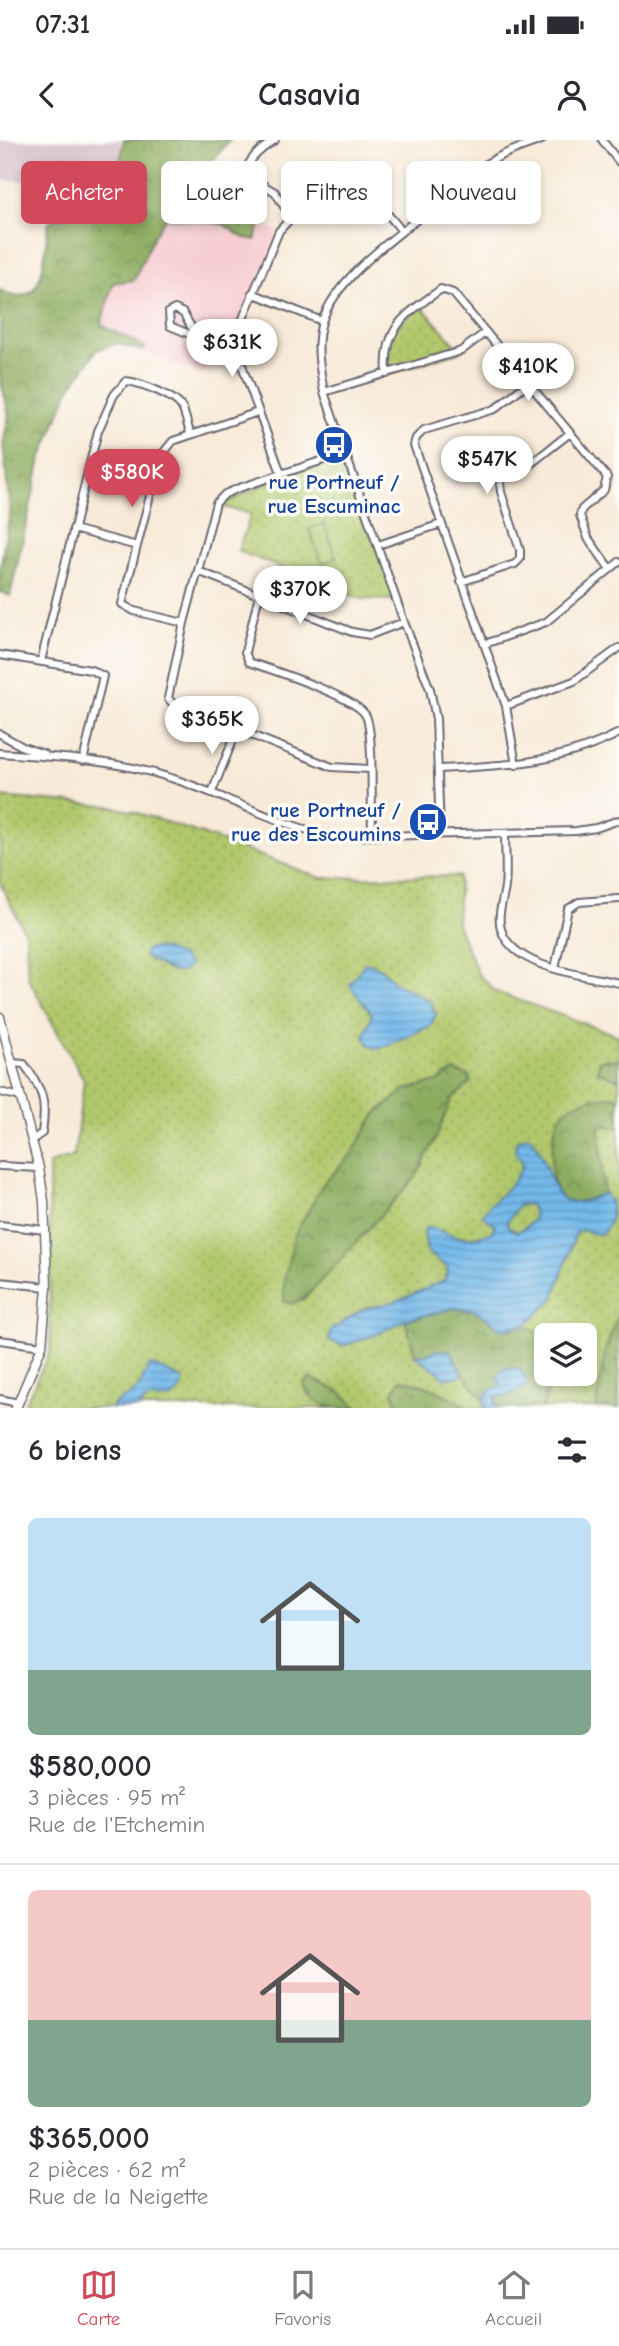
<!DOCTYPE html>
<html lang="fr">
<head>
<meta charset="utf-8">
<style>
	body { margin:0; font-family:"Comic Neue",sans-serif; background:#f2f2f3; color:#2b2b33; height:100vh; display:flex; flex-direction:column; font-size:26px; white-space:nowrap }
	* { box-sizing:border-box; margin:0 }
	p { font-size:23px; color:#7c7c81 }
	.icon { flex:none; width:38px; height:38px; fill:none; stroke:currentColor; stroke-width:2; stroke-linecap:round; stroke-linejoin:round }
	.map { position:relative; height:1268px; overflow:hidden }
	.sheet { display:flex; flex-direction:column; background:#fff; flex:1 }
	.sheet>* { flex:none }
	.hud { position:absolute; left:21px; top:21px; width:578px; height:63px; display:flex; gap:14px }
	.controls { position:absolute; left:534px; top:1183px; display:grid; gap:14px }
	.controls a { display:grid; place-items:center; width:63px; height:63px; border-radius:10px; background:#fff; box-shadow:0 4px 10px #0003; font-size:35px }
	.price { position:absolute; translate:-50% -60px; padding:0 16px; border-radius:24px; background:#fff; color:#222; font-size:23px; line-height:46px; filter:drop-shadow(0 2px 4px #0008) }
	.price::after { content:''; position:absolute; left:50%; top:42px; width:21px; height:16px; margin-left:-10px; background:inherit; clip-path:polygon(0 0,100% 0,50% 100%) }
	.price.active { background:#d1495b; color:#fff }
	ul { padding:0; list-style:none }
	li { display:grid; align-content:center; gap:14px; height:371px; padding:0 28px }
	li+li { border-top:2px solid #e1e1e2 }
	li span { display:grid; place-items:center; height:217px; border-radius:10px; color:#555 }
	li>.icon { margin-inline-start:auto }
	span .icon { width:126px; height:126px; fill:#fffc; stroke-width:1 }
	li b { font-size:30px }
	h2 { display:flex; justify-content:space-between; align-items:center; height:84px; padding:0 28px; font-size:30px }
	.chip { padding:0 24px; border-radius:10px; background:#fff; box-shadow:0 4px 10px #0003; font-size:24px; line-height:63px }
	.chip.active { background:#d1495b; color:#fff }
	.status { display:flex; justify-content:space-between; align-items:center; height:49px; padding:0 35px; background:#fff; direction:ltr }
	.status svg { height:19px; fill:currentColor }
	header { display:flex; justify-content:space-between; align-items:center; height:91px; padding:0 28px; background:#fff; font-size:32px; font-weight:800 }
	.menu { display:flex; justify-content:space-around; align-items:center; height:98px; border-top:2px solid #e1e1e2; background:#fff; font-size:19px; color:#7c7c81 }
	.menu a { display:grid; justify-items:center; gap:4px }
	.menu .active { color:#d1495b }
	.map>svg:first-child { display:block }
	.built { fill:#f7cfd3 }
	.industrial { fill:#d2bdc7 }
	.grass { fill:url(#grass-dots); stroke:#697453; stroke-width:2; fill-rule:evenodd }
	.forest { fill:url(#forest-crowns); stroke:#57674d; stroke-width:2 }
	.garden { fill:#b0c76b; stroke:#697453; stroke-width:2 }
	.water { fill:url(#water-rules); stroke:#4a6e92; stroke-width:2; fill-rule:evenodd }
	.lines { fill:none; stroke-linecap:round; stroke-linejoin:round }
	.street-casing { stroke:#6d6872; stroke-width:10 }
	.secondary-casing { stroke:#6d6872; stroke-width:11 }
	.street { stroke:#fff; stroke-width:6 }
	.secondary { stroke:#fff; stroke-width:8 }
	.labels { text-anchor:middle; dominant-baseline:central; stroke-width:7; stroke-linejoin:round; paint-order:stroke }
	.transit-label { font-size:21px; font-weight:bold; fill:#164399; stroke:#fdfcf7 }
</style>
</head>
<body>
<div class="status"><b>07:31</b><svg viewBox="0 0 49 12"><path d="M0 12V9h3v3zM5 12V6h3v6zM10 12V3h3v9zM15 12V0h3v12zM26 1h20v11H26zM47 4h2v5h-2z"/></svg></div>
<header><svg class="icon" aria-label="back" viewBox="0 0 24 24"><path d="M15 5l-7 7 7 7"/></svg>Casavia<svg class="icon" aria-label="person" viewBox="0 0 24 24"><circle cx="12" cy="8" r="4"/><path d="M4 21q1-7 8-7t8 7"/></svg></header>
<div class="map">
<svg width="619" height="1268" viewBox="0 0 619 1268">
	<defs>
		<pattern id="grass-dots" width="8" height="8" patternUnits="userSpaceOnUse" patternTransform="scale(1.75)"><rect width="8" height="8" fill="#b0c76b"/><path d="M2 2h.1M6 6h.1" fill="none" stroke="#97ab5e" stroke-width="1.8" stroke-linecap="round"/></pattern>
		<pattern id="forest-crowns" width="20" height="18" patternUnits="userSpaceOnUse" patternTransform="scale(1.75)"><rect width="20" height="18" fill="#8cac5f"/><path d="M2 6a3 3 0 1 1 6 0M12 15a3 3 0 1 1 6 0" fill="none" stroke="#728c50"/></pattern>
		<pattern id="water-rules" width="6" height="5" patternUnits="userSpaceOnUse" patternTransform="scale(1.75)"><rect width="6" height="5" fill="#73b9ea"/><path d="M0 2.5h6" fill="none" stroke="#5e96bf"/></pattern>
	</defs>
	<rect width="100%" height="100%" fill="#fdfcf7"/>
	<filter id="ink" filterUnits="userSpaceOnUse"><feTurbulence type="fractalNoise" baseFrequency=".0143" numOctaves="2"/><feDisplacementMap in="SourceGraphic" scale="14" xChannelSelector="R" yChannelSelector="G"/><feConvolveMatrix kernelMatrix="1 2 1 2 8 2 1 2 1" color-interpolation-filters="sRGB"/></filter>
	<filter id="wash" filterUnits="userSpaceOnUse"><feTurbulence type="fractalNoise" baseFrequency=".00686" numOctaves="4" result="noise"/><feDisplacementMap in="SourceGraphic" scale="28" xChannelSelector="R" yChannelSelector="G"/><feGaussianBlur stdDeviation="1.57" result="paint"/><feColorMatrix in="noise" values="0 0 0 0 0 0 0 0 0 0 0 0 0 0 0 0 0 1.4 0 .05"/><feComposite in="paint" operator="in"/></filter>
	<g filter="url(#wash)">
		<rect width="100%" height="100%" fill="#f8ead8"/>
		<path class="built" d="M166,77l57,8 19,12 13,2 6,-15 18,7 -27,62 -16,54 -33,27 -60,-23 2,-4 -44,-22 12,-42 22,-4 19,-44z"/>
		<path class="industrial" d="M0,0h122l-4,26 -19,16 -21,8 -2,-6 -76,-4z"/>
		<path class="grass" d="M420,165l41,46 -74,23 5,-42z
			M344,315l53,145 -36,-1 -123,-48 13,-37 -32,-8 62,-30z
			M0,657l108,9 27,6 70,23 116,43 138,-2 -2,48 21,50 18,18 123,44v372h-596l27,-56 -1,-188 25,-8 10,-76 -56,-102 -2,-43 -26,-52zM546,1195h38v39h-38z"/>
		<path class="forest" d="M124,0h106l-43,50 74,34 -6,16 -13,-3 -19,-13 -57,-7 -12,18 -20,45 -21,3 -12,42 44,22 -2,4 -26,-8 -20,7 -28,40 -28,69 -31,137 -10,-4v-23l10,-57 -7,-68 6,-29 -9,-37v-88c4,2 11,6 16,6 32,2 28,-52 33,-74 14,-6 32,-11 45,-19 20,-14 27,-41 30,-63z
			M606,919l13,1v20l-22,-9 2,-10z
			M454,931l15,5 2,6 -20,18 -16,40 -19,37 -113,123 -12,4 -7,-3v-21l11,-46 28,-50 27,-28 26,-42 29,-24 32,-8z
			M613,956l6,3v29l-15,-3 -4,4 4,64c-43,22 -54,3 -52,-39 1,-15 2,-35 15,-45 14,-10 30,-12 46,-13z
			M455,1168l19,2 29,19 22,-4 14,8 16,2h-9v39h6l-9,34h-46l-1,-12 5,-9 -11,3 -6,10 -22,-27 -13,-23c-12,0 -22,5 -34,5l-10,-35z
			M619,1172v96h-23l10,-60z
			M310,1238l31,14 16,16c-27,0 -42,0 -54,-23z
			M400,1239c26,5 46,15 69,29h-68l-3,-2 -5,-14z"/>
		<path class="garden" d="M324,383l12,35 -14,5 -13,-34z"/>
		<path class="water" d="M158,808l23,8 9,10c-15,15 -29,-2 -45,-9v-7z
			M365,823h5l15,9 10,11 35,18 6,14 -6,11 -51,23c-9,-1 -12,-6 -15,-13l8,-21c-6,-12 -17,-18 -22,-31z
			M529,996c30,30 13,89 75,57 12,12 8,30 -3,42l-18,-5 -7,3 -23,67 -28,25 -22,4 -29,-19 -19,-2 -50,12 -30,15 -32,11 -14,-6 1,-9 33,-22 31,-7 50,-21 4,-9 -1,-5 -20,-15 -3,-22 4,-4c27,10 35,17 64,6l3,-7 -13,-10c12,-18 34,-28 41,-52l-8,-12 2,-11zM530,1064c9,16 0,21 -13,28l-9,-5 -1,-5 12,-17z
			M438,1210h11l13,23 -5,4 -13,1c-8,-11 -20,-14 -29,-23h11z
			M150,1225l33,14v6c-3,4 -7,12 -12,13 -15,6 -18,-7 -33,10h-27c7,-9 17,-10 24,-17 8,-7 9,-18 15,-26z
			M507,1228l12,1 7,8 -1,10 -19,9h-10l-1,8 2,4h-11l-2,-8 6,-10 11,-3 -4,-12z"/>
	</g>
	<g filter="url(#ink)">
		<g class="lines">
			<g class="street-casing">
				<path id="street" d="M275,0c-11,7 -24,16 -28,28l9,13 19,11 16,26
					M602,0l17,22
					M252,153l70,28
					M197,197l-14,-24 -8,-4 -6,3 1,14 46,19 20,2
					M387,234c-4,-48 19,-59 54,-85l12,4 154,184 -3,13 -22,19 -2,6 8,23 22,31
					M324,252l137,-41 25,-19
					M345,313l-106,35 -14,6 -9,9 -32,120 -16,75 5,6 159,63 38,2
					M281,333l-37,-102 -9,-33 44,-107 12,-13 62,-33 11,1 38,45
					M73,389l64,17
					M378,405l63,-21
					M198,431l154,61 18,3 34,-13
					M461,442l54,-18 5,-5v-9l-19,-58 -1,-11 7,-6 21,-9 42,-33
					M259,455l-14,57 4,10c23,8 108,35 117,54 8,15 5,97 6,119
					M184,483l-50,-12 -12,-7 38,-147 13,-16 85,-29
					M485,504l61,-22 73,-60
					M0,515l91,15 12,6 -20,85
					M41,521l57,-230 16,-36 12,-14c13,1 50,15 56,27 4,7 5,18 9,27
					M506,566l68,-25 45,-33
					M0,594l23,13 21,7
					M0,613c56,4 117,7 171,25 54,17 112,50 167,59l238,-6 20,-3 23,-8
					M516,625l-10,-59 -92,-261 2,-7 8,-8 71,-21 34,-27
					M439,629c63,-3 123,-6 180,-36
					M212,652l25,-62
					M440,693l-4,-114 -6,-30 -26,-67 -80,-230c-4,-22 -9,-47 -2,-70 13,-44 76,-87 111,-115 16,-14 32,-29 50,-41 18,-12 38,-19 59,-26
					M505,693c0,17 2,36 0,54 -2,14 -8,28 -4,42 12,40 84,46 118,54
					M555,828l13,-59 11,-7 40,-3
					M12,923l12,1c19,26 23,37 18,69l-10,7
					M0,952l21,5
					M0,1026l39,2
					M0,1085l45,5
					M0,1142l47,5
					M0,1200l42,6
					M0,1259l18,4"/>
			</g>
			<g class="secondary-casing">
				<path id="secondary" d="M0,877l39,151 5,33 1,29 2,57 -5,59 -26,62"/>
			</g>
			<use href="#street" class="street"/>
			<use href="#secondary" class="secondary"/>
		</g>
	</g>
	<defs>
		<g id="bus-disc" transform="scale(2.0125)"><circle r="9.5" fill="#1a4fb4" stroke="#fdfcf7"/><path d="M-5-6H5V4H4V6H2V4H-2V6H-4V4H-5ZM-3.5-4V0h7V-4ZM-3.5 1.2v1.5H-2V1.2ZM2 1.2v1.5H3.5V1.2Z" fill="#fff"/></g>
	</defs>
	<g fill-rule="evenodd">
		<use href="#bus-disc" x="334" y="305"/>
		<use href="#bus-disc" x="428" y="682"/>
	</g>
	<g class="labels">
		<g class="transit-label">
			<text x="334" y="342">rue Portneuf /<tspan x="334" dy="24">rue Escuminac</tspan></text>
			<text x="401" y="670" text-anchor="end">rue Portneuf /<tspan x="401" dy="24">rue des Escoumins</tspan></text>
		</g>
	</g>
</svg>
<div class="controls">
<a><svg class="icon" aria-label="layers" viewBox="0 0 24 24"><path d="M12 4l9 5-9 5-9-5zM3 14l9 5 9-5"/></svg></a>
</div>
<b class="price" style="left:232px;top:239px">$631K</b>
<b class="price" style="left:528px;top:263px">$410K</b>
<b class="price" style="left:487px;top:356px">$547K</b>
<b class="price active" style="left:132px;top:369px">$580K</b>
<b class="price" style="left:300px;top:486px">$370K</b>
<b class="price" style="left:212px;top:616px">$365K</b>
<div class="hud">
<a class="chip active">Acheter</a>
<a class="chip">Louer</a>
<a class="chip">Filtres</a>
<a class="chip">Nouveau</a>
</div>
</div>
<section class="sheet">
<h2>6 biens<svg class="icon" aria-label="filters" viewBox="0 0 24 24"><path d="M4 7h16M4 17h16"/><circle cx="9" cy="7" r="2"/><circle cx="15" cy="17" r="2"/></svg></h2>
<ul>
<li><span style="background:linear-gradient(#bfe0f5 70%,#7fa58c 0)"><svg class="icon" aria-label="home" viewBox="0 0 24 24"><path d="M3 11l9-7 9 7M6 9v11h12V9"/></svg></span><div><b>$580,000</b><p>3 pièces · 95 m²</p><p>Rue de l'Etchemin</p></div></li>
<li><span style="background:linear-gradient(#f6c9c9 60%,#7fa58c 0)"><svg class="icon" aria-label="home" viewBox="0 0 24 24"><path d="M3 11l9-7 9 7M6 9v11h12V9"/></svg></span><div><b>$365,000</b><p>2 pièces · 62 m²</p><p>Rue de la Neigette</p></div></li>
</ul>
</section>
<nav class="menu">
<a class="active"><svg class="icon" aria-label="map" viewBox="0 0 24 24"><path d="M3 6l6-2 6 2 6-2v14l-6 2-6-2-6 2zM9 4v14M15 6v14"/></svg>Carte</a>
<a><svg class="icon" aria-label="saved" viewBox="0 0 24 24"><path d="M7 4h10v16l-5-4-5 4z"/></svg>Favoris</a>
<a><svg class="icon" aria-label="home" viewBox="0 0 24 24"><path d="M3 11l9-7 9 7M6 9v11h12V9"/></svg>Accueil</a>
</nav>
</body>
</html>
